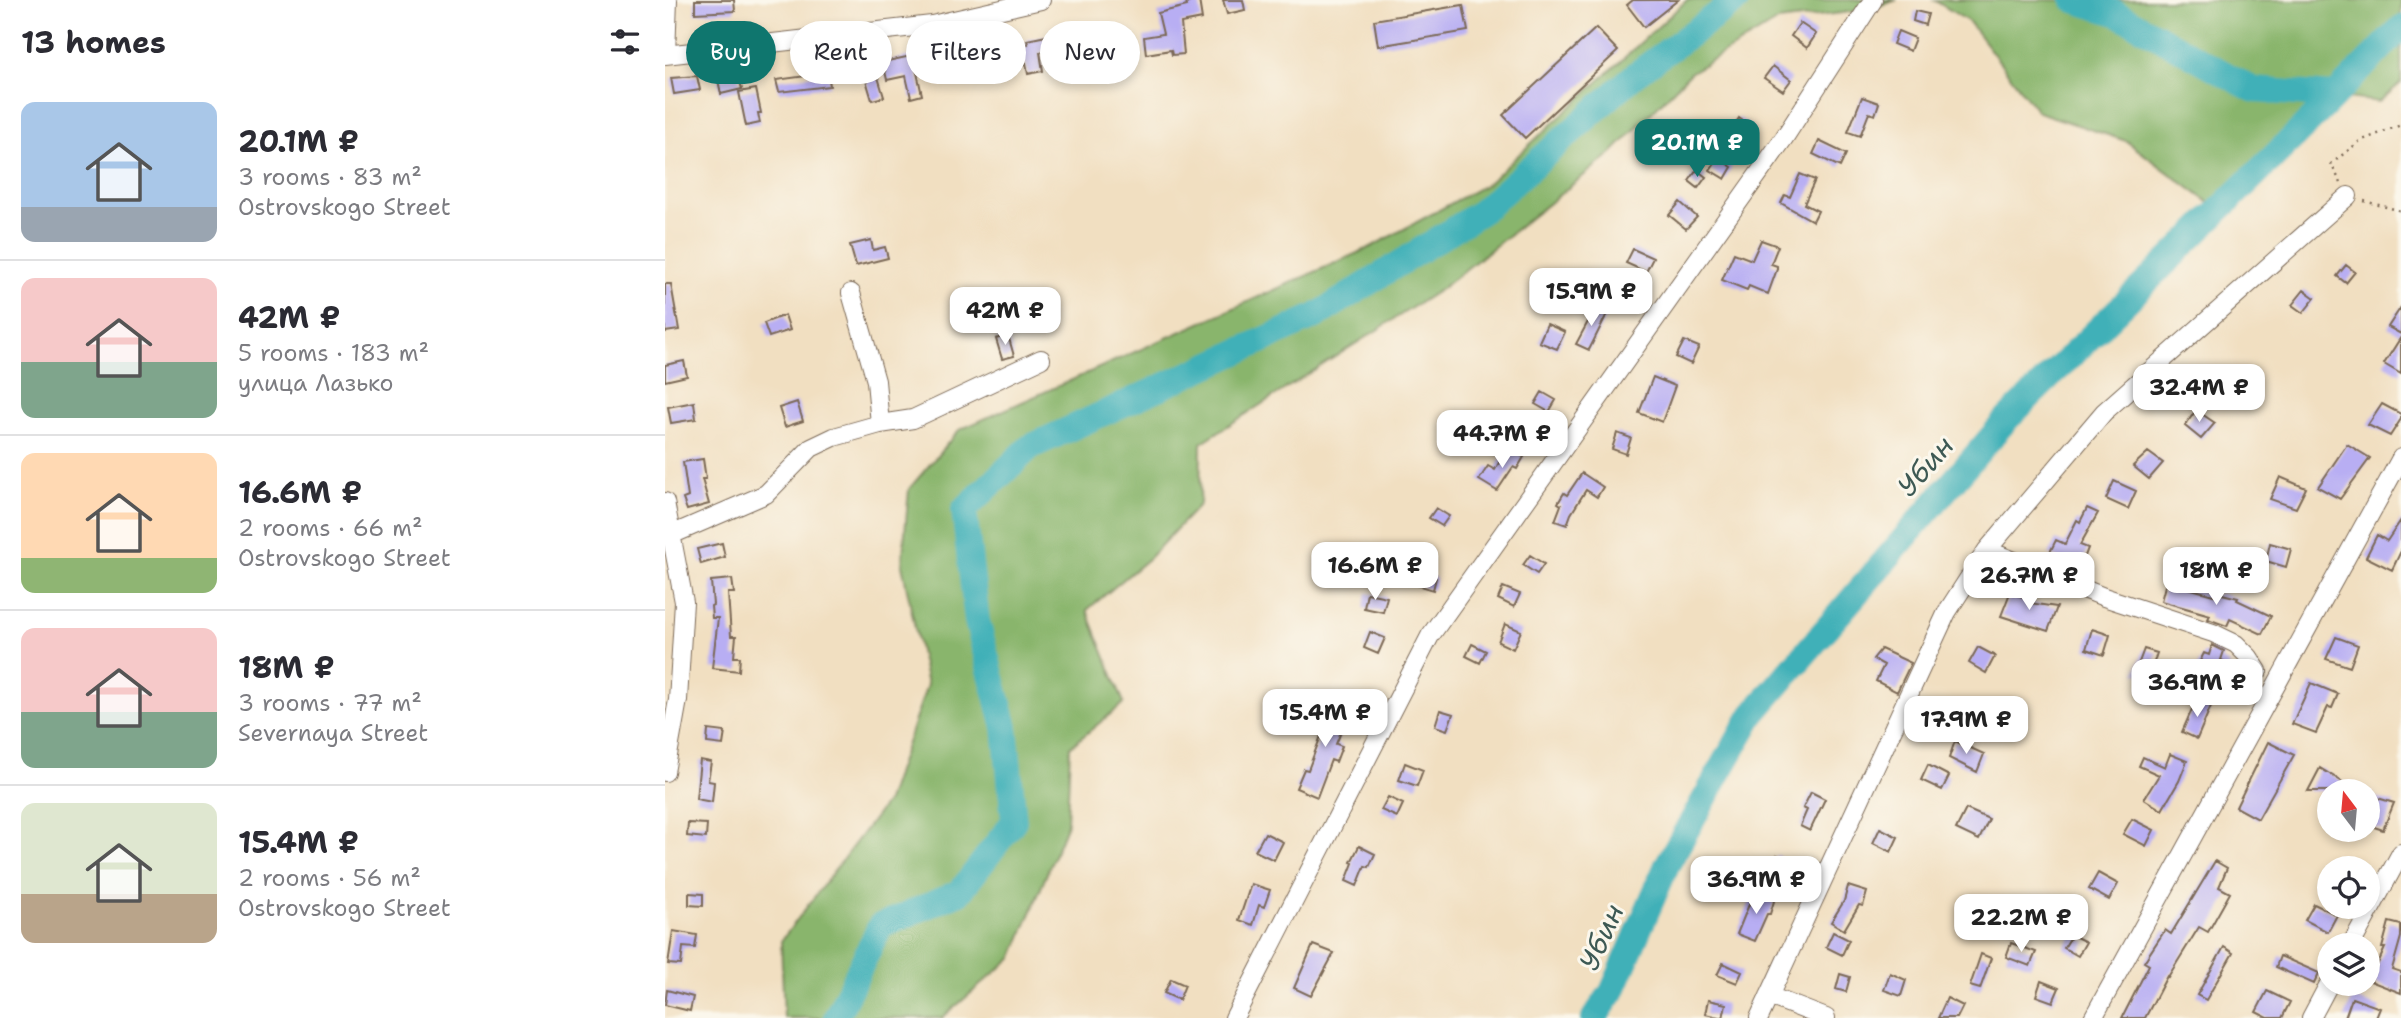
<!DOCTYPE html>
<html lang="en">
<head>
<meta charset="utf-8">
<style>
	body { margin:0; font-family:"Shantell Sans",sans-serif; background:#f7f7f7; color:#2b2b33; height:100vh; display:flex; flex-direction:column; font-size:26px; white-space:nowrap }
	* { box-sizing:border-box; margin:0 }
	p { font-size:23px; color:#7c7c81 }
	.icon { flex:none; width:38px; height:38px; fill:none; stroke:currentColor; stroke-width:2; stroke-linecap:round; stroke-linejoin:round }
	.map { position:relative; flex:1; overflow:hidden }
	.sheet { display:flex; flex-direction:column; background:#fff; width:665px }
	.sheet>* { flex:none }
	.guide { position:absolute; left:21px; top:21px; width:665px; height:63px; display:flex; gap:14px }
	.needle { width:46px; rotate:344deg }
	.controls { position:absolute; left:1652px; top:779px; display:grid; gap:14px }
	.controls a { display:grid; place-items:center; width:63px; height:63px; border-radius:50%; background:#fff; box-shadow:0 4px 10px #0003; font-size:35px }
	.price { position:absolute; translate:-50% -60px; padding:0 16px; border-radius:14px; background:#fff; color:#222; font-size:23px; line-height:46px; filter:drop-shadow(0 2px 4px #0008) }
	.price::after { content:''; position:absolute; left:50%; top:42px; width:21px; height:16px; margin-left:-10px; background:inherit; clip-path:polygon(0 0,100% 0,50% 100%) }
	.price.active { background:#0f766e; color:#fff }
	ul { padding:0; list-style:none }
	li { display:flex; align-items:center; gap:21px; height:175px; padding:0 21px }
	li+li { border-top:2px solid #e1e1e2 }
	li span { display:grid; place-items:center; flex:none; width:196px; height:140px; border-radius:14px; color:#555 }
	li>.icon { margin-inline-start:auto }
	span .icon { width:84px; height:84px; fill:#fffc; stroke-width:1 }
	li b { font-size:30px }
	h2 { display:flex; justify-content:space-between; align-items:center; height:84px; padding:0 21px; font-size:30px }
	.chip { padding:0 24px; border-radius:32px; background:#fff; box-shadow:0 4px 10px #0003; font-size:24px; line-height:63px }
	.chip.active { background:#0f766e; color:#fff }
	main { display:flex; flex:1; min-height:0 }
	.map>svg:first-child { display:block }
	.forest { fill:#89b56c; stroke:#627045; stroke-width:2 }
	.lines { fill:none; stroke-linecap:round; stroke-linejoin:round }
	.river { stroke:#40b0b8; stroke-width:26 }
	.building { fill:#b8aef3 }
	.minor-casing { stroke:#7b6957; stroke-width:20 }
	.path { stroke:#7b6957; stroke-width:2.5; stroke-dasharray:2 5; stroke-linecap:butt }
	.minor { stroke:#fff; stroke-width:18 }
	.labels { text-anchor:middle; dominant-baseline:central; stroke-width:6; stroke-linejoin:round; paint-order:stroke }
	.water-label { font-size:28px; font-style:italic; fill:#3d5954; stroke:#fbf7ec }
</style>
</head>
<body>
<main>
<section class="sheet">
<h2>13 homes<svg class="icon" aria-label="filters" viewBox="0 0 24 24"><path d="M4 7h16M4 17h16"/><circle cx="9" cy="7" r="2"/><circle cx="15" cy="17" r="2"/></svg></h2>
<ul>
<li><span style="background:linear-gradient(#a9c7e8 75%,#9aa5b1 0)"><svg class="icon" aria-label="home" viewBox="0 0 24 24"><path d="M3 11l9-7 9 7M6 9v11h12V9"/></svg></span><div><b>20.1M ₽</b><p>3 rooms · 83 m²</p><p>Ostrovskogo Street</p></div></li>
<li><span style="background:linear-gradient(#f6c9c9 60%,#7fa58c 0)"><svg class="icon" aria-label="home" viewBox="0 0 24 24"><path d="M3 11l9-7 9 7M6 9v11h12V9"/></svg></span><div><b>42M ₽</b><p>5 rooms · 183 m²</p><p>улица Лазько</p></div></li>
<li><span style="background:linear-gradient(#ffd9b3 75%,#8fb573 0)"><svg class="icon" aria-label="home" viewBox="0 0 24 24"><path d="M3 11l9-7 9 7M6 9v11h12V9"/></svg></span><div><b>16.6M ₽</b><p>2 rooms · 66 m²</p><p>Ostrovskogo Street</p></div></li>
<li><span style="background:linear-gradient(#f6c9c9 60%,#7fa58c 0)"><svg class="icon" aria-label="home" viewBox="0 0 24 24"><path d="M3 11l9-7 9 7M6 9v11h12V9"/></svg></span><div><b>18M ₽</b><p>3 rooms · 77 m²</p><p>Severnaya Street</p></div></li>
<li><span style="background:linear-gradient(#dfe7d0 65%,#b9a48a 0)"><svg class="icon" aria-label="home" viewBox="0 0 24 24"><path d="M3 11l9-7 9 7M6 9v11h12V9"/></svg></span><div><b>15.4M ₽</b><p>2 rooms · 56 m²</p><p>Ostrovskogo Street</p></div></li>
</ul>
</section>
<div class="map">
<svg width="1736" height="1018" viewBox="0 0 1736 1018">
	<rect width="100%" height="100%" fill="#fbf7ec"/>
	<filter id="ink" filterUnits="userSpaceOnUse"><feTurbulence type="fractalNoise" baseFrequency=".0143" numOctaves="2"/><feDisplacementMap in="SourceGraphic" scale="14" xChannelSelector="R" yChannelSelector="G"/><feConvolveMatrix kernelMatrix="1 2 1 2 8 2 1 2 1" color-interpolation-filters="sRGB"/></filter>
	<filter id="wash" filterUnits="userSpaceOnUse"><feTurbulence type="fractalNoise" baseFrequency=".00686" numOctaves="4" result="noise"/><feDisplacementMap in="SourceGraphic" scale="28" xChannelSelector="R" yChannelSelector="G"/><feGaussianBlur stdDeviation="1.57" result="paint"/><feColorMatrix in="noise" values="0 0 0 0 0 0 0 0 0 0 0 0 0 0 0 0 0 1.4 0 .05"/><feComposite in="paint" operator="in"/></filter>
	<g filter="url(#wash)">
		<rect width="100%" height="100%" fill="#f1dfc1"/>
		<path class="forest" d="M1022,0h210l-31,10 -88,11 -88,52 -78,80 -171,136 -240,154 -1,61 -51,54 -62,52 37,93 -54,44 -3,77 -54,133 -71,61h-158l-3,-77 106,-140 40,-116 -25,-120 7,-76 50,-59 412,-183 116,-63z
			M1269,0h467v83l-22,19 -46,-6 -114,114 -93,-69 -88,-29 -69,-90z"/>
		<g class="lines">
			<path class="river" d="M1409,0l42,13 138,77 79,6
				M171,1018l44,-92 80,-34 54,-71 -9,-94 -28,-106 -13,-111 66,-63 286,-131 165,-104 155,-138 101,-74
				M929,1018l18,-26 55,-127 85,-150 254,-295 313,-308 82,-84"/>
		</g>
		<g id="blocks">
			<path class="building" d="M30,0h39l1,11 -40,2z
				M534,0l3,19 -21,4 3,31 -12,1 -1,-5 -25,4 -2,-17 19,-3 -5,-21 29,-7 -1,-4z
				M558,0h20l2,10 -18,4z
				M968,0h45l-34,27 -17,-22z
				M798,5l5,26 -90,15 -4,-26z
				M1250,11l13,3 -3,11 -12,-4z
				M1135,23l16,11 -9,14 -16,-12z
				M452,27l4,16 -19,4 -3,-15z
				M400,28l3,18 -28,6 3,19 -15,3 -2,-11 -36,6 -5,-19 43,-6 -1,-4 24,-5 -1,-4z
				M931,28l22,23 -93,87 -22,-23z
				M1233,31l17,7 -5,13 -17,-7z
				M287,49l3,15 -39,4 6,27 -11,3 -5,-22 -19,4 -4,-18 33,-7v-2z
				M431,63l3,13 -12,3 -3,-13z
				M1108,66l18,14 -8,11 -19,-13z
				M163,73l2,13 -51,6 -3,-12z
				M73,75l4,14 -21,5 -3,-14z
				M32,76l3,14 -26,4 -3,-16z
				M213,77l6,20 -12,3 -6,-20z
				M91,89l5,24h-3l2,10 -14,3 -7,-34z
				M1197,97l17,6 -4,12 -6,-2 -9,23 -12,-4z
				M1074,118l15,11 -8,12 -15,-11z
				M1154,141l27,13 -6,13 -27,-13z
				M1053,158l14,9 -7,12 -15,-9z
				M1032,170l9,7 -8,11 -9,-7z
				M1135,174l15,6 -11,24 14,7 -5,10 -32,-18 4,-8 5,2z
				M1015,202l17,15 -11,12 -17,-14z
				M206,240l2,10 12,-3 3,11 -32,8 -6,-21z
				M1096,240l17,6 -7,18 6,2v3l-9,25 -19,-8 -2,4 -25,-10 12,-27 18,7z
				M968,249l20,9 -7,14 -20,-9z
				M1681,265l9,7 -9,11 -9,-7z
				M930,278l11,5 -8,15 -11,-6z
				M0,284h6l8,46 -14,2z
				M1639,290l11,8 -12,15 -11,-8z
				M924,306l18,8 -18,36 -13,-6 14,-26 -5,-2z
				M1736,307v27l-13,-7z
				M120,315l5,15 -21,7 -5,-14z
				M882,324l18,8 -8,17 -18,-7z
				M343,335l6,21 -12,3 -6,-20z
				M1736,337v37l-17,-10z
				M1019,341l15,6 -8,17 -15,-7z
				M19,361l3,15 -22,5v-16z
				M988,377l22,9 -13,36 -23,-9z
				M877,392l14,8 -7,12 -14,-8z
				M29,402l2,17 -25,4 -3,-16z
				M132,402l6,19 -18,6 -6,-19z
				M1717,404l19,10v5l-11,17 -22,-11z
				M1531,410l19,13 -14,16 -16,-13z
				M952,433l14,5 -5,16 -14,-5z
				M1682,444l23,14 -30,41 -22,-12z
				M842,448l17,9 -7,12 -4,-2 -16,24 -18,-11 9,-14 7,4z
				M1483,452l15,11 -14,16 -16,-13z
				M38,459l3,20h-4l7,25 -22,6 -4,-11 5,-2 -5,-35z
				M917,473l21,14 -6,10 -11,-7 -15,24 -4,11 -12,-4 6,-16 -3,-2 6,-10 3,2z
				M1615,477l26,11 -10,20 -26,-9z
				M1449,481l22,10 -8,18 -22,-10z
				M771,508l13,8 -7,10 -13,-8z
				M1422,508l11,5 -18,32 8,3 -8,21 -31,-15 7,-14 9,4 12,-24 3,2z
				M1736,520v31l-9,19 -26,-13 11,-22 10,6z
				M57,543l3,14 -24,7 -4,-15z
				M1605,543l21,6 -5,18 -20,-6z
				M865,555l14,9 -7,10 -14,-9z
				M753,572l18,6 -3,12 -19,-6z
				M67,579l2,14h-6l3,43h5l-2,21h6l-1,14 -27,-3 6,-50h-6l-1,-12 2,-1 -2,-24z
				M1501,582l51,14 1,-3 20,5 -1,2 34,16 -9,18 -32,-15 -3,7 -19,-7 2,-4 -49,-14z
				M838,587l17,7 -6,13 -16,-8z
				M702,593l20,4 -4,15 -19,-4z
				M1345,593l20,6 -1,4 28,4 -9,24 -47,-15z
				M840,624l16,7 -8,18 -15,-7z
				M1427,629l18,6 -6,20 -18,-6z
				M705,632l15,6 -7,16 -14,-6z
				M1671,637l22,8 -8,22 -24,-8z
				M807,644l14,7 -6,12 -14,-7z
				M1547,645l12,6 -3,9 8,4 -3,8 15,6 -5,13 -42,-18 10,-20 5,2z
				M1313,647l17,9 -9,17 -17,-10z
				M1216,649l30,14 -14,29 -21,-11 8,-16 -11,-6z
				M1479,649l13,4 -8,24 -14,-4z
				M1646,683l27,11 -6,14 -4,-1 -12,26 -24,-9z
				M666,700l20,8 -15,36 6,2 -6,16 -5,-2 -14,37 -21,-9 8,-19 4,1 19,-50 -4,-1z
				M1531,700l15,6 -14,33 -15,-7z
				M1298,701l15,4 -5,18 -15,-5z
				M775,710l13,4 -6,16 -12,-4z
				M43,730l17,2 -2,13 -16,-2z
				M1290,741l29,13 -7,18 -28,-14z
				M1603,742l26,13 -36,64 -22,-12z
				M1505,754l17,7 -8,20 -17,29 -18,-11 15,-24 -20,-9 4,-9 22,10z
				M35,760l11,2 -3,19 6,1 -2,20 -16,-3z
				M740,763l18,7 -6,16 -18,-6z
				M1263,765l21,11 -7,14 -21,-10z
				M1655,768l37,23h-49z
				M1146,792l14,7 -15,32 -10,-5 7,-16 -4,-2z
				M1706,796l23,7 -11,27 -15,-5v-19z
				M723,797l15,7 -6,13 -16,-7z
				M1301,809l23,10 -10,21 -23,-11z
				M1467,819l22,11 -8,16 -23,-12z
				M23,823l19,1 -1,14 -19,-2z
				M1215,828l18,9 -7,15 -18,-9z
				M600,833l18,9 -9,18 -19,-9z
				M694,846l16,8 -6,13 -4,-1 -8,20 -11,-5 7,-18 -2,-1z
				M1112,855l13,7 -8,13 -12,-7z
				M1550,861l12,7 -8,19 11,6 -22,39 -9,-5 -31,50 -1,-1 -22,42h-23l27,-53 -5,-3 21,-32 6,4z
				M1433,873l20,11 -9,16 -20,-11z
				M586,884l19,6 -6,17 -5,-2 -6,20 -14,-5z
				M1183,886l19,6 -4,14 -4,-1 -15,25 -13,-8 13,-21z
				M1089,892l21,6 -5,16h-3l-12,27 -18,-7z
				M24,893l14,1v12l-14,-1z
				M1649,904l23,11 -9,17 -23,-12z
				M1724,922l12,3v12l-9,32 9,3v21l-31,-12 15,-33h-3z
				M8,931l24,4 -2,13 -12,-1 -2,18 -13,-1z
				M1168,932l16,8 -7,15 -16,-8z
				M1407,935l14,7 -8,14 -14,-8z
				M1346,943l25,9 -6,14 -24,-9z
				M648,945l21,8 -23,43 -17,-8z
				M1559,947l9,6 -27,47 -9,-5z
				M1316,954l10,4 -11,31 -10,-3z
				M1615,956l39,17 -5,11 -38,-17z
				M1058,963l19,9 -5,11 -20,-8z
				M1225,973l16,7 -5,16 -17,-6z
				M1175,974l10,3 -4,15 -10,-3z
				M506,979l14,6 -6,15 -15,-7z
				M1376,981l18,7 -6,14 -17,-6z
				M2,990l26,7 -3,14 -25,-6z
				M1602,991l23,11 -8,16h-14l-12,-6z
				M1282,998l16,8 -6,12h-19z
				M1687,998l28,10 -4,10h-31z
				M1043,1000l18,4 -3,14 -18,-4z"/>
		</g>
	</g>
	<g filter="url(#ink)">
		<use href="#blocks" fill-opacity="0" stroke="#7b6957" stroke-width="2"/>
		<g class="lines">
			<g class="minor-casing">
				<path id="minor" d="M0,55l267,-30 109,-25
					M1,55l2,-55
					M186,293l25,88 4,43
					M0,502l19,100 -6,98 -13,72
					M6,535l95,-41 45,-46 23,-11 46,-13 33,-5 128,-60
					M1322,550l117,47 109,36 23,11 13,13 9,14
					M1686,945l50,-92
					M1104,996l57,22
					M569,1018l196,-382 354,-498 89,-138
					M1094,1018l188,-406 40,-62 117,-138 244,-216
					M1428,1018l308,-560
					M1646,1018l18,-34"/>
			</g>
			<path class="path" d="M1676,183l-10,-19 29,-23 41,-16
				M1699,201l37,10"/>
			<use href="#minor" class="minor"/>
		</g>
	</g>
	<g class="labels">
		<g class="water-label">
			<text transform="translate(1260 466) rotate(-49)">Убин</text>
			<text transform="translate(936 937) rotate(-66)">Убин</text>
		</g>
	</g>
</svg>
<div class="controls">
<a><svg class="needle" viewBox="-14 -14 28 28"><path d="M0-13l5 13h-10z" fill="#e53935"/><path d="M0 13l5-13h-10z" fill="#7c7c81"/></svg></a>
<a><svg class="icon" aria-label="locate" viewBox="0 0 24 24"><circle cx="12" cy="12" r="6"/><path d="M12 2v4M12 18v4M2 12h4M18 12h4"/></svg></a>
<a><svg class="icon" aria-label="layers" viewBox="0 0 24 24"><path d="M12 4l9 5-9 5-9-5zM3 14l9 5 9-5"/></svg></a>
</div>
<b class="price active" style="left:1032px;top:179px">20.1M ₽</b>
<b class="price" style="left:926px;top:328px">15.9M ₽</b>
<b class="price" style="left:340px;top:347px">42M ₽</b>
<b class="price" style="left:1534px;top:424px">32.4M ₽</b>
<b class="price" style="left:837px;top:470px">44.7M ₽</b>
<b class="price" style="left:710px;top:602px">16.6M ₽</b>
<b class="price" style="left:1551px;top:607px">18M ₽</b>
<b class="price" style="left:1364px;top:612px">26.7M ₽</b>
<b class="price" style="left:1532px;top:719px">36.9M ₽</b>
<b class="price" style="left:660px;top:749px">15.4M ₽</b>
<b class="price" style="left:1301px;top:756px">17.9M ₽</b>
<b class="price" style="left:1091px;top:916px">36.9M ₽</b>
<b class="price" style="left:1356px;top:954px">22.2M ₽</b>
<div class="guide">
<a class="chip active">Buy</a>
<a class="chip">Rent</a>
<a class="chip">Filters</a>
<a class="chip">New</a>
</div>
</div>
</main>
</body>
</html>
